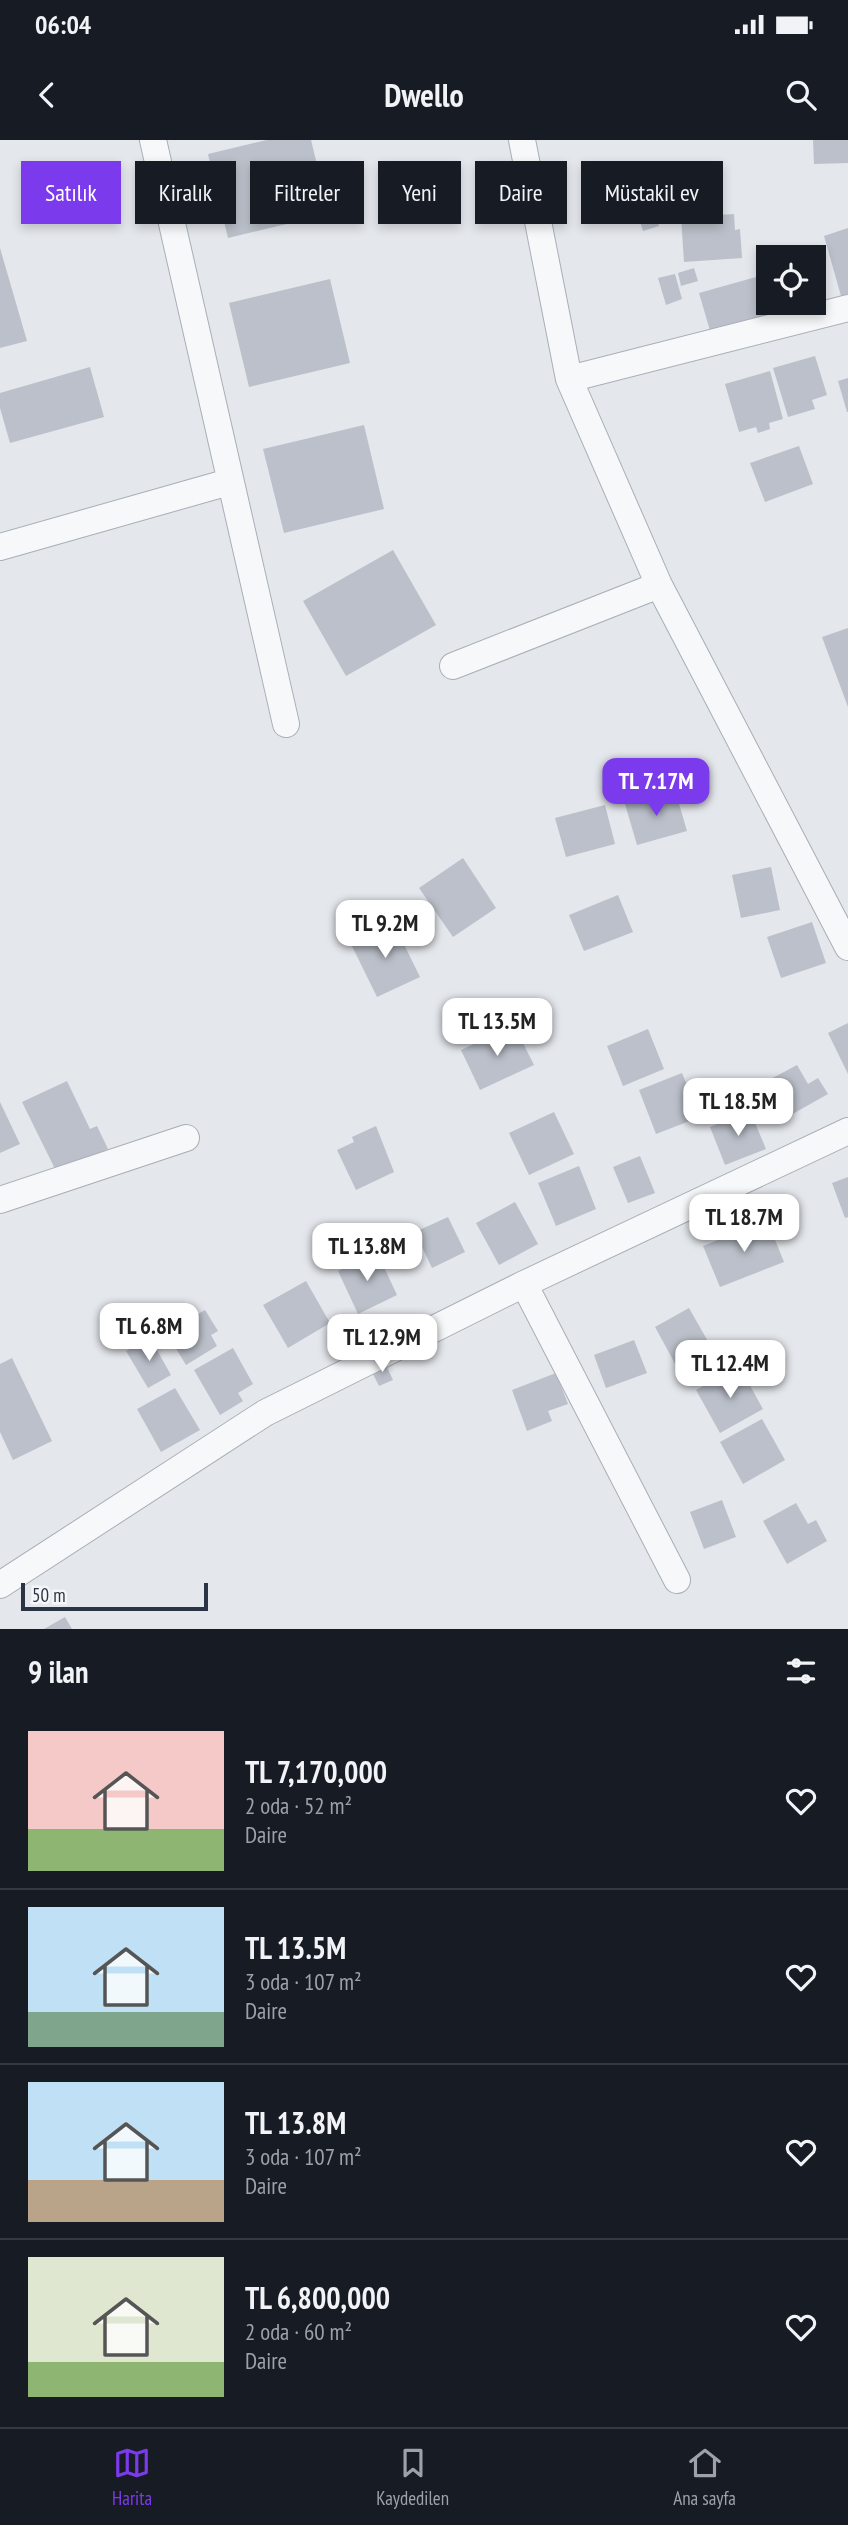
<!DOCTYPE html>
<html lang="tr">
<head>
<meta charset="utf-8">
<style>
	body { margin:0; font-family:"PT Sans Narrow",sans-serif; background:#242831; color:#f1f3f6; height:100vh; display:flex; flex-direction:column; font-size:26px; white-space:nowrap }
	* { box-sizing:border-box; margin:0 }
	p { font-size:23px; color:#9ea1a6 }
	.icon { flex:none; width:38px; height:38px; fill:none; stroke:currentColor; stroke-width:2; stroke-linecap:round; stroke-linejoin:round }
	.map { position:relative; height:1489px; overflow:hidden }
	.drawer { display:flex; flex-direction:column; background:#171b24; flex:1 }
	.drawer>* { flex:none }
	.top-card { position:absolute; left:21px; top:21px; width:807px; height:63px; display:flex; gap:14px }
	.fabs { position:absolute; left:756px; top:105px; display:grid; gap:14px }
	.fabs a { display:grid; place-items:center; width:70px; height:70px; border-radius:0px; background:#171b24; box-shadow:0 4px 10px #0003; font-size:35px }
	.scale { position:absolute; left:21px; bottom:18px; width:187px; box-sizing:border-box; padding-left:7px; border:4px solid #2b3445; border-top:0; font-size:19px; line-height:24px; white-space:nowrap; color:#2b3445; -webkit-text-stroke:5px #f4f6f9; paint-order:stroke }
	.price { position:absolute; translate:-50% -60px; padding:0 16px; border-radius:14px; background:#fff; color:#222; font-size:23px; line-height:46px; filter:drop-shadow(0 2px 4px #0008) }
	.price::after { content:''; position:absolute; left:50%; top:42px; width:21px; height:16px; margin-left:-10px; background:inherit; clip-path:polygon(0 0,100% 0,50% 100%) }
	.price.current { background:#7c3aed; color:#fff }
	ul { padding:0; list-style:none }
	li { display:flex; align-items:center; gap:21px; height:175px; padding:0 28px }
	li+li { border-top:2px solid #363941 }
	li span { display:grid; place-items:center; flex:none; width:196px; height:140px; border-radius:0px; color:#555 }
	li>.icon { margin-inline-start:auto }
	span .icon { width:84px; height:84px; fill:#fffc; stroke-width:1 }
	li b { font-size:30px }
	h2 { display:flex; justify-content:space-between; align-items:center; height:84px; padding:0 28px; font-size:30px }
	.pill { padding:0 24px; border-radius:0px; background:#171b24; box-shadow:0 4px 10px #0003; font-size:24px; line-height:63px }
	.pill.current { background:#7c3aed; color:#fff }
	.status { display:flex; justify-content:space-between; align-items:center; height:49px; padding:0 35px; background:#171b24; direction:ltr }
	.status svg { height:19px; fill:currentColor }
	header { display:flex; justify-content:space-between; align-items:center; height:91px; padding:0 28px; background:#171b24; font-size:32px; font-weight:700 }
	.tab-bar { display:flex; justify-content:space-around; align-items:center; height:98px; border-top:2px solid #363941; background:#171b24; font-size:19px; color:#9ea1a6 }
	.tab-bar a { display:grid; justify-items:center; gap:4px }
	.tab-bar .current { color:#7c3aed }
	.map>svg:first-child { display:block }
	.building { fill:#bbc0ca }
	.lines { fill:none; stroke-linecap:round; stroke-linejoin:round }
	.minor-casing { stroke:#a9aeb7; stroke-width:28 }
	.minor { stroke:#f7f8fa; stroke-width:26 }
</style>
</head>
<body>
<div class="status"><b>06:04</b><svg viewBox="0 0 49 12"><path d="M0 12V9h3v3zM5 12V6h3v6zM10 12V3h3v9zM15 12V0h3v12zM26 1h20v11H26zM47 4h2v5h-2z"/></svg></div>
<header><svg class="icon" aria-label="back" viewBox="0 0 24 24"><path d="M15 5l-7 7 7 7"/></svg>Dwello<svg class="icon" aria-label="search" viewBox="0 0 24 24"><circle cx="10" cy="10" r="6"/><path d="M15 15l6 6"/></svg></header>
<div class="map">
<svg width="848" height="1489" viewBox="0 0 848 1489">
	<rect width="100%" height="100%" fill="#e4e7ec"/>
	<path class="building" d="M267,0h44l18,74 -101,24 -20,-84z
		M813,0h35v23l-34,1z
		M653,64l6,22 -16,5 -7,-22z
		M734,74l1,16 5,-1 2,29 -58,4 -3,-45z
		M848,88v66l-7,2 -17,-60z
		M0,108l27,93 -27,7z
		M694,128l4,13 -17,5 -3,-13z
		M675,134l7,25 -16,6 -8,-27z
		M756,137l12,41 -57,16 -12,-41z
		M330,139l20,84 -101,24 -20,-84z
		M815,216l12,39 -15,5 3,9 -27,8 -15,-49z
		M90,227l14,50 -94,26 -10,-35v-15z
		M770,231l13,48 -14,4 1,6 -12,4 -2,-6 -17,5 -14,-48z
		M848,238v34h-1l-9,-31z
		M364,285l20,84 -100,24 -21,-84z
		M799,306l14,38 -48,18 -15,-39z
		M393,410l43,75 -90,51 -43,-75z
		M848,488v79l-26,-70z
		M675,650l12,41 -50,14 -12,-41z
		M605,665l10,39 -49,13 -11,-39z
		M463,718l33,50 -43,29 -34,-49z
		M771,727l9,43 -39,8 -9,-43z
		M618,755l15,37 -49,19 -15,-36z
		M393,782l27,55 -43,20 -27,-55z
		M812,782l14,41 -45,15 -14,-41z
		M848,883v51l-20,-41z
		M514,885l20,40 -54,25 -19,-40z
		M648,889l16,40 -41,17 -16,-40z
		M797,925l11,19 10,-6 10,16 -39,22 -20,-36z
		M682,933l18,44 -44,17 -17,-44z
		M67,941l23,48 7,-3 11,23 -51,24 -35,-71z
		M0,962l20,42 -20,9z
		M750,971l16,38 -41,16 -15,-38z
		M554,972l20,42 -45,21 -20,-42z
		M376,986l18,46 -38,18 -19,-40 17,-8 -2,-5z
		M640,1016l15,37 -27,10 -15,-36z
		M579,1026l17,43 -40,17 -18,-43z
		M848,1037v40l-3,1 -13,-35z
		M515,1062l23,42 -39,21 -23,-42z
		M448,1077l17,35 -33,16 -17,-36z
		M767,1080l17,42 -64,25 -17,-41z
		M377,1112l20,43 -39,19 -20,-43z
		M306,1141l24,42 -42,25 -25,-43z
		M689,1168l25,44 -35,19 -24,-44z
		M205,1170l13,21 -7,4 6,11 -31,19 -20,-33z
		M150,1198l21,37 -23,13 -22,-37z
		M634,1200l13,33 -41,15 -12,-33z
		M233,1208l20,36 -15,9 5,8 -23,14 -26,-45z
		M12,1218l40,83 -39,19 -13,-28v-68z
		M384,1221l9,19 -14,6 -9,-18z
		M739,1226l24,43 -43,24 -24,-43z
		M556,1233l12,31 -20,7 4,10 -25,10 -15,-41z
		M175,1248l25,42 -39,22 -24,-43z
		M762,1279l23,41 -42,24 -23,-42z
		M722,1360l14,37 -32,12 -14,-37z
		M796,1363l12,21 8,-4 11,21 -40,23 -24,-43z
		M65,1477l7,12h-28z"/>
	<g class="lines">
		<g class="minor-casing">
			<path id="minor" d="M153,0l133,584
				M522,0l47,239 90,206 189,362
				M569,239l279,-71
				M0,407l229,-65
				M453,526l206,-81
				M0,1060l186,-62
				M524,1144l153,296
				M0,1445l265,-172 259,-129 324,-153"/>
		</g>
		<use href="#minor" class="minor"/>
	</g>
</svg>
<div class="fabs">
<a><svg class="icon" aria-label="locate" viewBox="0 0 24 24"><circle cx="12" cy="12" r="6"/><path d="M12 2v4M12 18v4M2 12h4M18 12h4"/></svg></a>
</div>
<div class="scale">50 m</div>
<b class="price current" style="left:656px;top:678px">TL 7.17M</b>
<b class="price" style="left:385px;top:820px">TL 9.2M</b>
<b class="price" style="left:497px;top:918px">TL 13.5M</b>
<b class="price" style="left:738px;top:998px">TL 18.5M</b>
<b class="price" style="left:744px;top:1114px">TL 18.7M</b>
<b class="price" style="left:367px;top:1143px">TL 13.8M</b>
<b class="price" style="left:149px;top:1223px">TL 6.8M</b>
<b class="price" style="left:382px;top:1234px">TL 12.9M</b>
<b class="price" style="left:730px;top:1260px">TL 12.4M</b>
<div class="top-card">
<a class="pill current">Satılık</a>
<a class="pill">Kiralık</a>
<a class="pill">Filtreler</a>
<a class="pill">Yeni</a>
<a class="pill">Daire</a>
<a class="pill">Müstakil ev</a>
</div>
</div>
<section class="drawer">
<h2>9 ilan<svg class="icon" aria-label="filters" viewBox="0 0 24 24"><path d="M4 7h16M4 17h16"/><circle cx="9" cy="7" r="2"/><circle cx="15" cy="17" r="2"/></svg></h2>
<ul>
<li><span style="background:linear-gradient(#f6c9c9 70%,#8fb573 0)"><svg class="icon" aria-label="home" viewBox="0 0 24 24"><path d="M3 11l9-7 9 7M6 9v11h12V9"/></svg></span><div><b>TL 7,170,000</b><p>2 oda · 52 m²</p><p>Daire</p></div><svg class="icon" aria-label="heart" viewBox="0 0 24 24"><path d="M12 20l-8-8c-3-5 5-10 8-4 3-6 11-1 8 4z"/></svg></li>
<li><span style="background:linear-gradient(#bfe0f5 75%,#7fa58c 0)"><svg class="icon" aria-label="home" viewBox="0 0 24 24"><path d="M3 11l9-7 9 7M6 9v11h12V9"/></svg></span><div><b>TL 13.5M</b><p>3 oda · 107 m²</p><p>Daire</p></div><svg class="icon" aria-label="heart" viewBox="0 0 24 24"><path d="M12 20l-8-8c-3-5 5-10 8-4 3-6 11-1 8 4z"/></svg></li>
<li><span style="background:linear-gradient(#bfe0f5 70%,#b9a48a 0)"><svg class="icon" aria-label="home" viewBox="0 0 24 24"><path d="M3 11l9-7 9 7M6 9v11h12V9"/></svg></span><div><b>TL 13.8M</b><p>3 oda · 107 m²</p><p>Daire</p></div><svg class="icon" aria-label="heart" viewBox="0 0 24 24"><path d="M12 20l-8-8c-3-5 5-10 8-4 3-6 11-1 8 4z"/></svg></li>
<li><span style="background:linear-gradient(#dfe7d0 75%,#8fb573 0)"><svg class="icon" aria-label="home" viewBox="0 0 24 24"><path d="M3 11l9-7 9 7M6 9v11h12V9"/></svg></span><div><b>TL 6,800,000</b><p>2 oda · 60 m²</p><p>Daire</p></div><svg class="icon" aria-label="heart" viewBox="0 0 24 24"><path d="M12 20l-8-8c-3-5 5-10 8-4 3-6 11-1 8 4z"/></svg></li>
</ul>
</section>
<nav class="tab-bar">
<a class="current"><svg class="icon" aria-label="map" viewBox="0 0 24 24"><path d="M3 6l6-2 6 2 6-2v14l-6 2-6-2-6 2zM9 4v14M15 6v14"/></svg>Harita</a>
<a><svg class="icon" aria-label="saved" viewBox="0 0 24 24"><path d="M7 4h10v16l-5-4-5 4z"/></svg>Kaydedilen</a>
<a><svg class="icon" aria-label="home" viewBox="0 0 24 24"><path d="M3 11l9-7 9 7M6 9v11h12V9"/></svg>Ana sayfa</a>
</nav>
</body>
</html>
